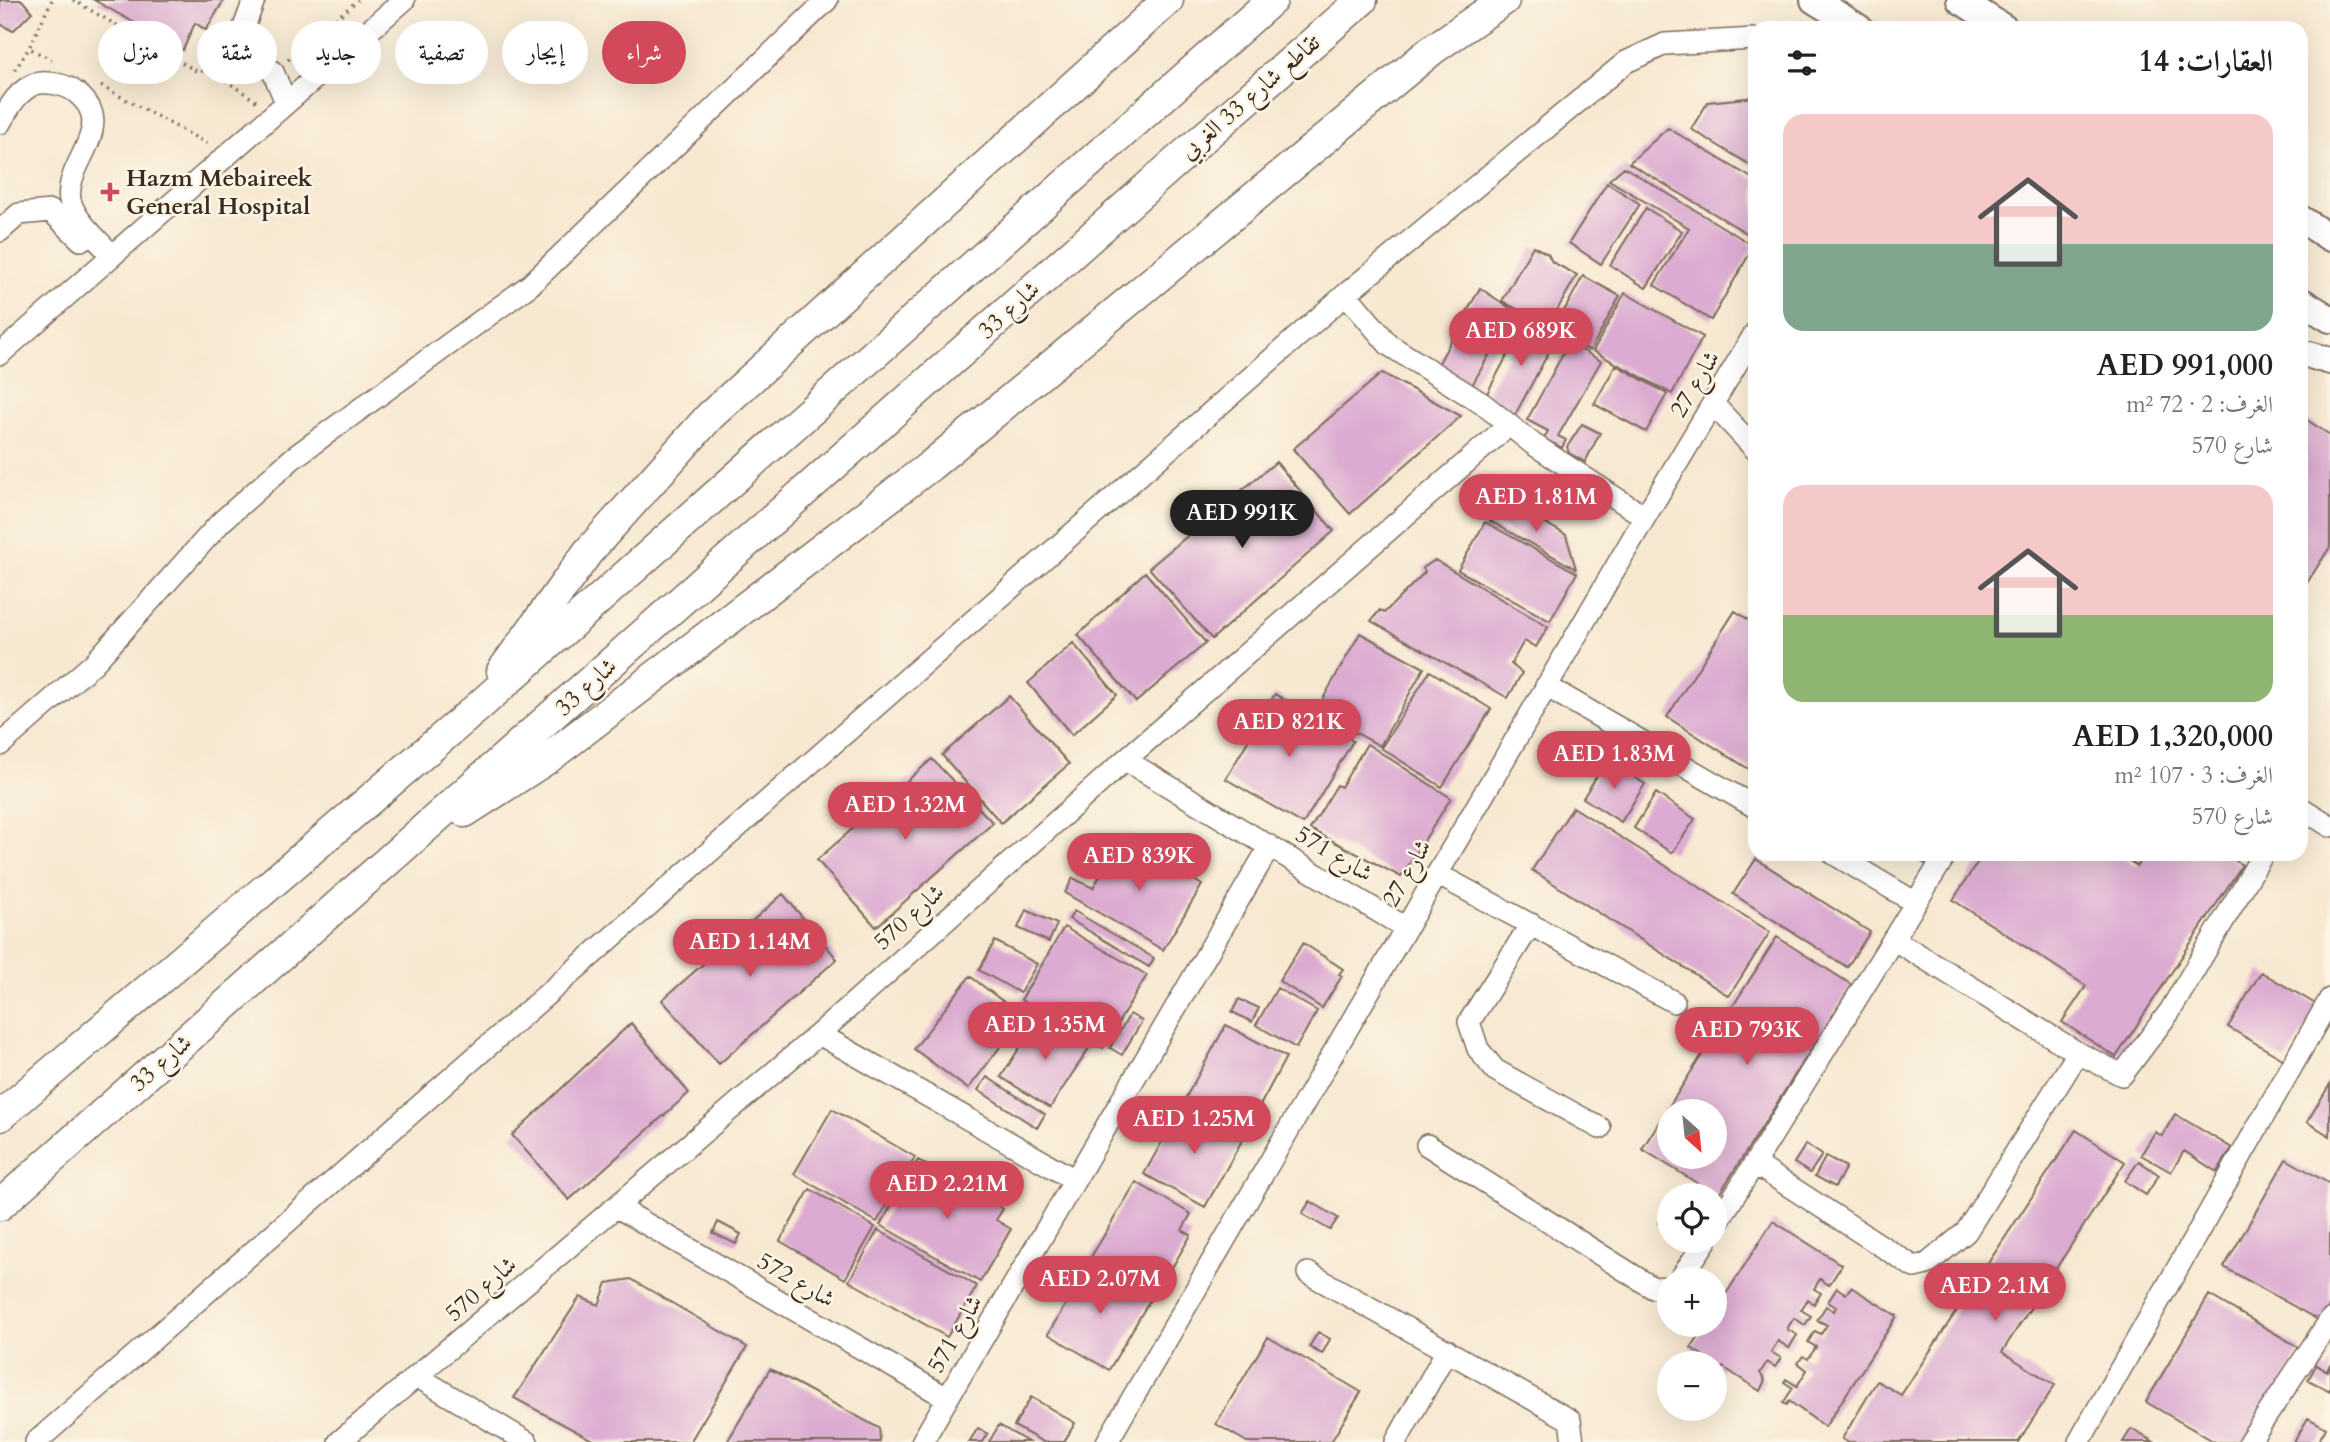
<!DOCTYPE html>
<html lang="ar">
<head>
<meta charset="utf-8">
<style>
	body { margin:0; font-family:Cardo,Amiri,serif; background:#f6f6f6; color:#222; direction:rtl; height:100vh; display:flex; flex-direction:column; font-size:26px; white-space:nowrap }
	* { box-sizing:border-box; margin:0 }
	p { font-size:23px; color:#767676 }
	.icon { flex:none; width:38px; height:38px; fill:none; stroke:currentColor; stroke-width:2; stroke-linecap:round; stroke-linejoin:round }
	.map { position:relative; flex:1; overflow:hidden; direction:ltr }
	.side { position:absolute; left:1748px; top:21px; width:560px; height:840px; display:flex; flex-direction:column; background:#fff; border-radius:21px; box-shadow:0 7px 28px #0002; direction:rtl }
	.side>* { flex:none }
	.hud { position:absolute; left:21px; top:21px; width:665px; height:63px; direction:rtl; display:flex; gap:14px }
	.needle { width:46px; rotate:153deg }
	.tools { position:absolute; left:1657px; top:1099px; display:grid; gap:14px }
	.tools a { display:grid; place-items:center; width:70px; height:70px; border-radius:50%; background:#fff; box-shadow:0 7px 28px #0002; font-size:35px }
	.price { position:absolute; translate:-50% -60px; padding:0 16px; border-radius:24px; background:#d1495b; color:#fff; font-size:23px; line-height:46px; filter:drop-shadow(0 2px 4px #0008) }
	.price::after { content:''; position:absolute; left:50%; top:42px; width:21px; height:16px; margin-left:-10px; background:inherit; clip-path:polygon(0 0,100% 0,50% 100%) }
	.price.on { background:#222; color:#fff }
	ul { padding:0; list-style:none }
	li { display:grid; align-content:center; gap:14px; height:371px; padding:0 35px }
	li span { display:grid; place-items:center; height:217px; border-radius:21px; color:#555 }
	li>.icon { margin-inline-start:auto }
	span .icon { width:126px; height:126px; fill:#fffc; stroke-width:1 }
	li b { font-size:30px }
	h2 { display:flex; justify-content:space-between; align-items:center; height:84px; padding:0 35px; font-size:30px }
	.pill { padding:0 24px; border-radius:32px; background:#fff; box-shadow:0 7px 28px #0002; font-size:24px; line-height:63px }
	.pill.on { background:#d1495b; color:#fff }
	.map>svg:first-child { display:block }
	.building { fill:#dcabd1; fill-rule:evenodd }
	.lines { fill:none; stroke-linecap:round; stroke-linejoin:round }
	.minor-casing { stroke:#7d6c5d; stroke-width:24 }
	.major-casing { stroke:#7d6c5d; stroke-width:30 }
	.highway-casing { stroke:#7d6c5d; stroke-width:33 }
	.path { stroke:#7d6c5d; stroke-width:3.5; stroke-dasharray:2 5; stroke-linecap:butt }
	.minor { stroke:#fff; stroke-width:21 }
	.major { stroke:#fff; stroke-width:26 }
	.highway { stroke:#fff; stroke-width:30 }
	.poi-dot { fill:#d1495b; stroke:#fcf5e5; stroke-width:2.5 }
	.labels { text-anchor:middle; dominant-baseline:central; stroke-width:5; stroke-linejoin:round; paint-order:stroke }
	.street-label { font-size:24px; fill:#3b2a1e; stroke:#fcf5e5 }
	.poi-label { font-size:24px; font-weight:bold; fill:#3b2a1e; stroke:#fcf5e5; text-anchor:start }
</style>
</head>
<body>
<div class="map">
<svg width="2330" height="1442" viewBox="0 0 2330 1442">
	<rect width="100%" height="100%" fill="#fcf5e5"/>
	<filter id="ink" filterUnits="userSpaceOnUse"><feTurbulence type="fractalNoise" baseFrequency=".0143" numOctaves="2"/><feDisplacementMap in="SourceGraphic" scale="14" xChannelSelector="R" yChannelSelector="G"/><feConvolveMatrix kernelMatrix="1 2 1 2 8 2 1 2 1" color-interpolation-filters="sRGB"/></filter>
	<filter id="wash" filterUnits="userSpaceOnUse"><feTurbulence type="fractalNoise" baseFrequency=".00686" numOctaves="4" result="noise"/><feDisplacementMap in="SourceGraphic" scale="28" xChannelSelector="R" yChannelSelector="G"/><feGaussianBlur stdDeviation="1.57" result="paint"/><feColorMatrix in="noise" values="0 0 0 0 0 0 0 0 0 0 0 0 0 0 0 0 0 1.4 0 .05"/><feComposite in="paint" operator="in"/></filter>
	<g filter="url(#wash)">
		<rect width="100%" height="100%" fill="#f7e8d1"/>
		<g id="blocks">
			<path class="building" d="M0,0h22l10,12 -19,19 -13,-7z
				M94,0h130l-18,30 -11,-7 -12,27z
				M1755,97l-2,28 2,2v34l-3,5 -61,-37 17,-27z
				M1668,128l87,52v58l-126,-75z
				M1624,167l130,79 -43,74 -57,-35 35,-57 -80,-48z
				M1607,183l33,21 -39,60 -32,-21z
				M1646,208l36,23 -36,57 -36,-23z
				M1533,246l15,8 4,8 25,13 -29,51 -46,-25z
				M1583,276l37,20 -30,55 -37,-20z
				M1480,288l34,23 -43,76 -35,-19z
				M1625,293l78,44 -31,57 -79,-43z
				M1526,320l31,17 -42,78 -31,-16z
				M1569,343l32,18 -43,75 8,4 -4,8 -18,-9 4,-8 -21,-11z
				M1616,365l51,29 -21,38 -52,-28z
				M1382,373l79,43 -111,98 -57,-65z
				M2301,416l29,19v112l-29,45z
				M1582,424l18,9 -15,29 -16,-9 -2,-6z
				M1276,462l58,69 -122,108 -63,-71z
				M1524,511l42,24 10,34 -86,-48 4,-7z
				M1485,522l92,51 -27,48 -92,-51z
				M1435,560l113,67 -12,20 -12,-6 -13,23 11,9 -14,25 -137,-77 9,-11 4,3 41,-41 -2,-4z
				M1145,572l61,71 -70,59 -58,-67z
				M1735,611l20,13v149l-88,-56z
				M1360,633l64,35 -44,78 -64,-35z
				M1073,643l44,52 -45,40 -44,-52z
				M1430,671l61,38 -49,78 -61,-39z
				M1275,694l78,47 -50,83 -77,-45z
				M1009,696l60,68 -68,59 -59,-68z
				M1367,744l84,54 -50,79 -91,-48 27,-44 4,2z
				M932,759l61,64 -117,104 -59,-67z
				M1607,760l38,24 -24,38 -38,-24z
				M1656,793l39,26 -23,34 -38,-25z
				M1573,807l197,125 -41,64 -197,-126z
				M1123,835l79,50 -39,65 -98,-57 8,-15 20,10z
				M1909,854h34l-10,15z
				M1983,854h136l18,12 8,-12h80l17,11 -126,192 -54,-35 24,-36 -133,-86z
				M1756,859l114,73 -23,35 -114,-73z
				M783,894l54,65 -118,105 -57,-64z
				M1026,910l31,14 -8,18 -31,-14z
				M1074,911l80,47 -5,9 -80,-48z
				M1064,927l83,48 -44,73 -82,-48z
				M1777,937l75,48 -134,211 -76,-47zM1670,1111h45v46h-45z
				M995,941l42,23 -17,29 -41,-23z
				M1303,943l40,26 -4,5 3,2 -20,32 -43,-27z
				M2261,972l58,34 -33,55 -58,-34z
				M970,976l53,41 -55,72 -54,-40z
				M1277,988l40,23 -21,37 -40,-23z
				M1239,999l20,9 -7,14 -20,-10z
				M1130,1014l12,7 -20,34 -12,-7z
				M1039,1017l50,31 -39,60 -49,-31z
				M631,1023l58,70 -120,107 -57,-65z
				M1226,1025l60,32 -39,73 -61,-33z
				M987,1077l58,37 -8,14 -59,-38z
				M2330,1084v52l-23,-14z
				M1183,1104l61,33 -39,70 -61,-33z
				M832,1109l83,48 -38,65 -83,-48z
				M2175,1114l57,34 -15,24 -33,-21 -13,21 -30,-17 14,-23 7,4z
				M2076,1130l49,32 -123,190 53,33 -37,57h-171l-5,-3 35,-58 24,14z
				M1806,1144l16,11 -12,18 -16,-10z
				M1826,1156l20,11 -11,20 -20,-11z
				M2286,1159l44,25v120l-10,17 -96,-54z
				M918,1160l85,49 -7,11 15,9 -31,53 -100,-57z
				M2139,1161l20,14 -13,20 -21,-14z
				M1136,1182l55,32 -9,16 9,5 -35,60 -65,-38z
				M810,1189l65,38 -30,52 -65,-38z
				M1310,1201l28,17 -8,12 -28,-16z
				M1670,1204v26l-12,-7z
				M1773,1221l69,44 -13,20 -9,-6 -6,10 7,4 -7,11 -6,-5 -7,11 10,6 -6,9 -11,-7 -7,11 10,6 -8,13 -11,-7 -7,11 10,6 -6,9 -8,-5 -7,11 5,7 -5,11 -37,-24 -3,4 -5,-3v-5l-14,-4 1,-4 -11,-7 15,-23h9v-14z
				M718,1222l23,12 -5,10 -23,-11z
				M878,1230l99,56 -30,51 -98,-56z
				M1091,1262l60,36 -42,72 -61,-36z
				M631,1279l116,68 -57,95h-94l-82,-44 66,-101 19,8 8,-22z
				M1851,1287l46,29 -72,111 -36,-26 -2,4 -4,-2 10,-15 -9,-6 2,-3 11,7 10,-16 -9,-7 5,-7 5,3 8,-12 -8,-5 7,-11 6,3 6,-9 -10,-5 9,-14 8,5 2,-4 -8,-5 9,-14 9,6z
				M2209,1295l93,54 -55,93h-32l-69,-40z
				M1318,1332l12,7 -8,15 -13,-7z
				M1268,1337l93,55 -30,50h-84l-31,-18z
				M2330,1364v27l-22,-11 8,-15 11,6z
				M770,1369l109,59 1,14h-153z
				M1031,1397l44,26 -11,19h-21l-29,-16z
				M2308,1418l18,10 -8,14h-24z
				M999,1425l29,17h-39z
				M978,1428l10,6 -5,8h-14z
				M2131,1429l23,13h-31z"/>
		</g>
	</g>
	<g filter="url(#ink)">
		<use href="#blocks" fill-opacity="0" stroke="#7d6c5d" stroke-width="2"/>
		<g class="lines">
			<g class="minor-casing">
				<path id="minor" d="M254,0l-11,30 4,14 8,14 18,14 13,30
					M0,123c9,-15 17,-32 35,-39 10,-3 27,0 36,5 53,34 -8,74 -1,111 5,21 29,40 42,56
					M0,231l19,-17 32,-3 30,29
					M1346,294l43,51 94,59 50,40 112,73
					M0,354l404,-354
					M1714,405l41,44
					M1546,686l209,121
					M0,745l94,-82 127,-141 72,-64 237,-173 297,-285
					M1125,760l281,168
					M2301,808l29,18
					M1834,854l82,49
					M1437,874l237,128
					M1531,924l-62,98 9,27 17,21 105,58
					M1893,939l185,114 44,22 48,-64 90,-152
					M819,1034l256,146
					M1427,1145l226,143 17,-1
					M1755,1164l159,103 13,-3 39,-32 112,-179
					M617,1207l330,191
					M1715,1227l231,-373
					M1308,1273l262,147 3,22
					M1680,1279l26,-38
					M418,1377l109,65
					M36,1442l1310,-1148 280,-232 39,-18 90,-5
					M339,1442l480,-408 306,-274 384,-335
					M922,1442l348,-596
					M1107,1442l538,-925 110,-184
					M1396,1442l51,-92
					M2079,1442l251,-443
					M2249,1442l81,-122"/>
			</g>
			<g class="major-casing">
				<path id="major" d="M1814,0l45,28
					M1960,0l44,28
					M2301,219l29,19
					M2301,301l29,18
					M2310,355l20,6"/>
			</g>
			<g class="highway-casing">
				<path id="highway" d="M502,671l86,-119 122,-136 458,-416
					M465,812l82,-53 383,-293 502,-416 72,-50
					M0,1116l478,-409 794,-707
					M0,1205l1170,-1038 192,-167"/>
			</g>
			<path class="path" d="M52,0l-23,48 25,13
				M73,0l125,72 10,-3 17,-28
				M288,60l70,-60
				M208,69l48,32
				M15,70l14,-22
				M101,86l107,58"/>
			<use href="#minor" class="minor"/>
			<use href="#major" class="major"/>
			<use href="#highway" class="highway"/>
		</g>
	</g>
	<path class="poi-dot" d="M106.5 181.5h7v7h7v7h-7v7h-7v-7h-7v-7h7z"/>
	<g class="labels">
		<g class="street-label">
			<text transform="translate(1250 97) rotate(-41)">تقاطع شارع 33 الغربي</text>
			<text transform="translate(1009 310) rotate(-42)">شارع 33</text>
			<text transform="translate(1695 384) rotate(-59)">شارع 27</text>
			<text transform="translate(586 687) rotate(-42)">شارع 33</text>
			<text transform="translate(1334 854) rotate(31)">شارع 571</text>
			<text transform="translate(1407 873) rotate(-60)">شارع 27</text>
			<text transform="translate(909 917) rotate(-42)">شارع 570</text>
			<text transform="translate(161 1063) rotate(-41)">شارع 33</text>
			<text transform="translate(796 1280) rotate(30)">شارع 572</text>
			<text transform="translate(481 1289) rotate(-41)">شارع 570</text>
			<text transform="translate(955 1334) rotate(-60)">شارع 571</text>
		</g>
		<g class="poi-label">
			<text x="126" y="178">Hazm Mebaireek<tspan x="126" dy="28">General Hospital</tspan></text>
		</g>
	</g>
</svg>
<div class="tools">
<a><svg class="needle" viewBox="-14 -14 28 28"><path d="M0-13l5 13h-10z" fill="#e53935"/><path d="M0 13l5-13h-10z" fill="#767676"/></svg></a>
<a><svg class="icon" aria-label="locate" viewBox="0 0 24 24"><circle cx="12" cy="12" r="6"/><path d="M12 2v4M12 18v4M2 12h4M18 12h4"/></svg></a>
<a>+</a>
<a>−</a>
</div>
<b class="price" style="left:1521px;top:368px">AED 689K</b>
<b class="price" style="left:1536px;top:534px">AED 1.81M</b>
<b class="price on" style="left:1242px;top:550px">AED 991K</b>
<b class="price" style="left:1289px;top:759px">AED 821K</b>
<b class="price" style="left:1614px;top:791px">AED 1.83M</b>
<b class="price" style="left:905px;top:842px">AED 1.32M</b>
<b class="price" style="left:1139px;top:893px">AED 839K</b>
<b class="price" style="left:750px;top:979px">AED 1.14M</b>
<b class="price" style="left:1045px;top:1062px">AED 1.35M</b>
<b class="price" style="left:1747px;top:1067px">AED 793K</b>
<b class="price" style="left:1194px;top:1156px">AED 1.25M</b>
<b class="price" style="left:947px;top:1221px">AED 2.21M</b>
<b class="price" style="left:1100px;top:1316px">AED 2.07M</b>
<b class="price" style="left:1995px;top:1323px">AED 2.1M</b>
<div class="hud">
<a class="pill on">شراء</a>
<a class="pill">إيجار</a>
<a class="pill">تصفية</a>
<a class="pill">جديد</a>
<a class="pill">شقة</a>
<a class="pill">منزل</a>
</div>
<section class="side">
<h2>العقارات: 14<svg class="icon" aria-label="filters" viewBox="0 0 24 24"><path d="M4 7h16M4 17h16"/><circle cx="9" cy="7" r="2"/><circle cx="15" cy="17" r="2"/></svg></h2>
<ul>
<li><span style="background:linear-gradient(#f6c9c9 60%,#7fa58c 0)"><svg class="icon" aria-label="home" viewBox="0 0 24 24"><path d="M3 11l9-7 9 7M6 9v11h12V9"/></svg></span><div><b>AED 991,000</b><p>الغرف: 2 · 72 m²</p><p>شارع 570</p></div></li>
<li><span style="background:linear-gradient(#f6c9c9 60%,#8fb573 0)"><svg class="icon" aria-label="home" viewBox="0 0 24 24"><path d="M3 11l9-7 9 7M6 9v11h12V9"/></svg></span><div><b>AED 1,320,000</b><p>الغرف: 3 · 107 m²</p><p>شارع 570</p></div></li>
</ul>
</section>
</div>
</body>
</html>
